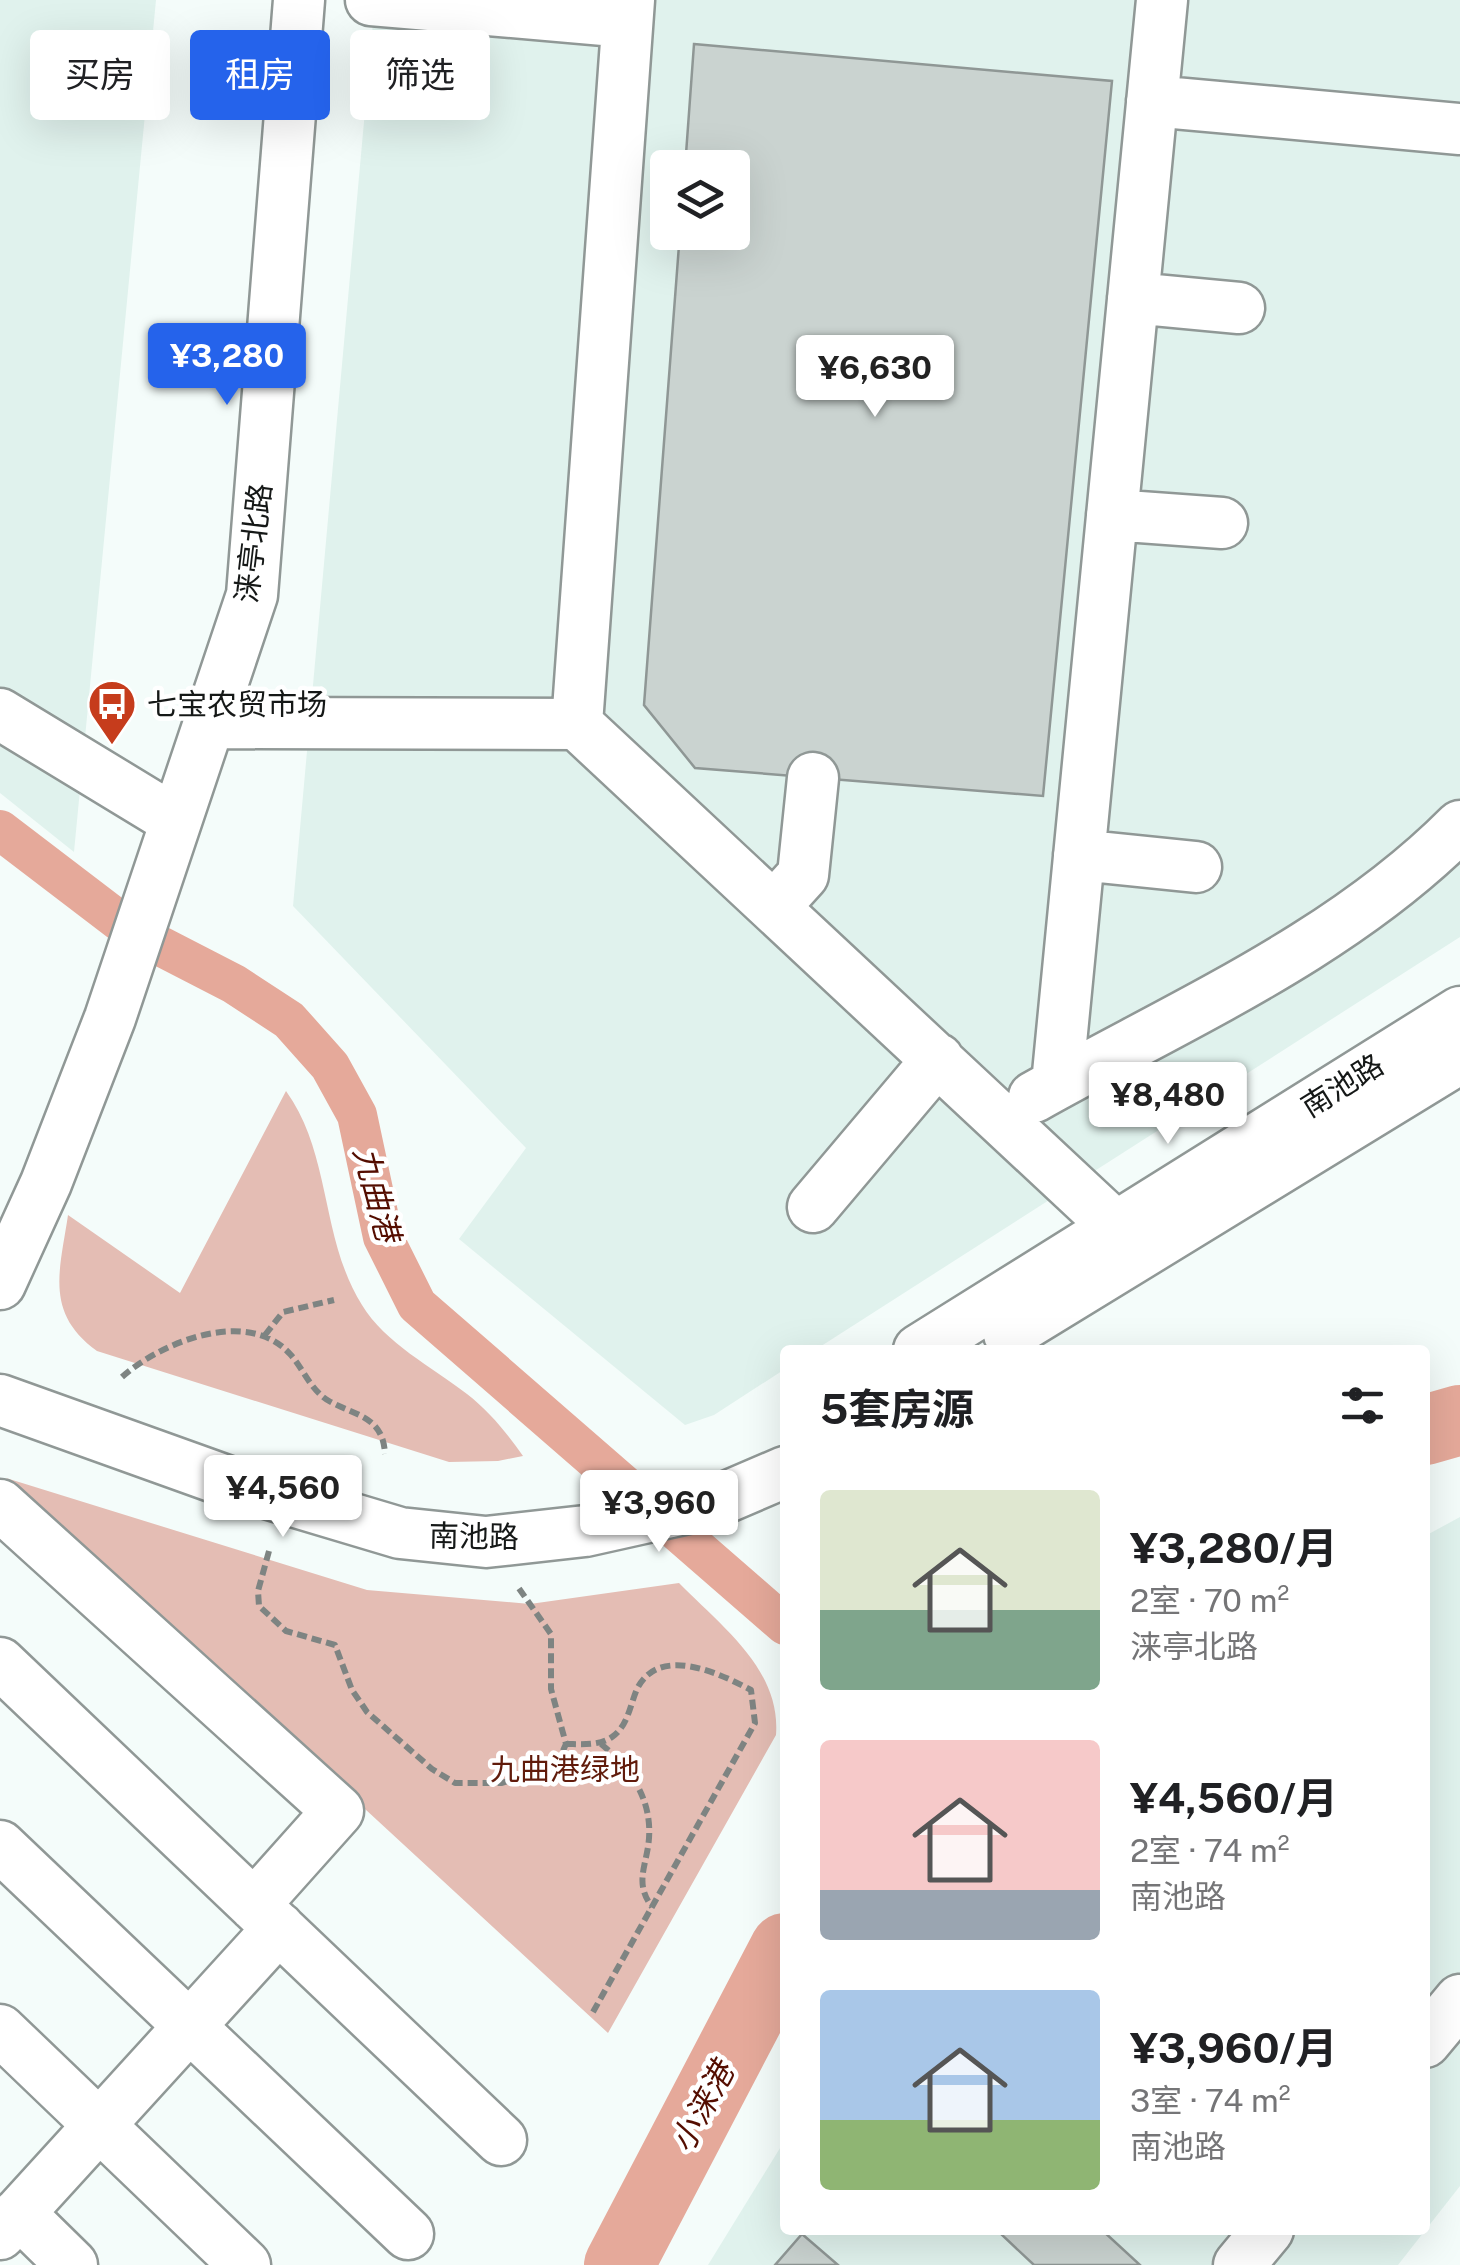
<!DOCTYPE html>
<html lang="zh">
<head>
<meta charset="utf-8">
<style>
	body { margin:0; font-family:"Public Sans","Noto Sans SC",sans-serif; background:#f6f6f6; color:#202124; height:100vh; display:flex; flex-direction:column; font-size:38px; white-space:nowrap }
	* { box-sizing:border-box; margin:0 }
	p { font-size:32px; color:#757577 }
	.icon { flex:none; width:55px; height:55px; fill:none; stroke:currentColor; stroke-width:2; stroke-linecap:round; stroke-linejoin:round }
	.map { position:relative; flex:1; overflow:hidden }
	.panel { position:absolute; left:780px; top:1345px; width:650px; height:890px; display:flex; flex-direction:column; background:#fff; border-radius:10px; box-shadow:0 10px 40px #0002 }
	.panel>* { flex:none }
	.hud { position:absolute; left:30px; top:30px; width:600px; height:90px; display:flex; gap:20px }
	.fabs { position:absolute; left:650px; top:150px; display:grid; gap:20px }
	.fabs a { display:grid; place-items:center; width:100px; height:100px; border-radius:10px; background:#fff; box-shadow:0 10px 40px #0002; font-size:50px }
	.price { position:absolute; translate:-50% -85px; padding:0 22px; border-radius:10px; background:#fff; color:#222; font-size:32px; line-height:65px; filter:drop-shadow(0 2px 5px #0008) }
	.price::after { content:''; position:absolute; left:50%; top:60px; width:30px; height:22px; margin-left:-15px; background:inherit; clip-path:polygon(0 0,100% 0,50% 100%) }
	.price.current { background:#2563eb; color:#fff }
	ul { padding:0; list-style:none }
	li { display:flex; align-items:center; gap:30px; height:250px; padding:0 40px }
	li span { display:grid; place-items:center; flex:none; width:280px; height:200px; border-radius:10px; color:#555 }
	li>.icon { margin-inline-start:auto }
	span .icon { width:120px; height:120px; fill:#fffc; stroke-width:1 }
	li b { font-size:42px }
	h2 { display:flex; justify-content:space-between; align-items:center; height:120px; padding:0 40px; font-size:42px }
	.tag { padding:0 35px; border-radius:10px; background:#fff; box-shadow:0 10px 40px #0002; font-size:35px; line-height:90px }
	.tag.current { background:#2563eb; color:#fff }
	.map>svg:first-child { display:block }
	.built { fill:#e0f2ed; fill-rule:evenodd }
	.green { fill:#e4bdb4 }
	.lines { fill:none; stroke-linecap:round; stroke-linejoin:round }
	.canal { stroke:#e5a99a; stroke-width:40 }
	.river { stroke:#e5a99a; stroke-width:70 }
	.building { fill:#cad3d0; stroke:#8f9795; stroke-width:2.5 }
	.minor-casing { stroke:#909896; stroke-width:55 }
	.path { stroke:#7e8482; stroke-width:6; stroke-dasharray:10 5; stroke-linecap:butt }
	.minor { stroke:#fff; stroke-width:50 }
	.labels { text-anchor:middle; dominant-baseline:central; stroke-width:9; stroke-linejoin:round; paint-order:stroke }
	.street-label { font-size:30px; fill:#151817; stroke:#fff }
	.poi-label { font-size:30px; fill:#151817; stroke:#fff; text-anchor:start }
	.park-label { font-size:30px; fill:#611b0b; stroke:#fff }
	.water-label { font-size:32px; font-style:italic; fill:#540d00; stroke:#fff }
</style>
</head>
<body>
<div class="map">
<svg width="1460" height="2265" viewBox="0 0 1460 2265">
	<rect width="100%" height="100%" fill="#f4fcfa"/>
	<path class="built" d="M0,0h156l-82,852 -74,-59z
		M375,0h1085v937l-645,413h-30v19l-71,46 -29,10 -226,-186 67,-91 -233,-242zM668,168h64v64h-64z
		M1460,1517v669l-62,79h-690l77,-125v90h640v-694z"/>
	<path class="green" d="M286,1091c46,64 34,147 76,214 23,38 70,62 105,89 22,17 40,39 56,62l-25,5 -49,1 -352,-111c-53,-38 -37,-81 -29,-136l112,78z
		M6,1478l361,112 163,14 149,-21c42,43 102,86 97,152l-168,298z"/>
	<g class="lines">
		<path class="canal" d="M0,830l135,103 99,51 55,36 41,46 27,49 26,122 34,68 368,320"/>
		<path class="river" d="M1425,1430l35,-10
			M619,2265l166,-317"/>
	</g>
	<path class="building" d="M694,44l418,37 -69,715 -348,-28 -51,-63 36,-473h52v-64h-47z
		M1006,2230h96l38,35h-106l-32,-30z
		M802,2234l36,31h-63z"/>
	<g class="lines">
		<g class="minor-casing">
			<path id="minor" d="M371,0l256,22
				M629,0l-52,724 539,503
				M1152,101l308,28
				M1133,298l106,10
				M1112,515l110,8
				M0,714l176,107
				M209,723l368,1
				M1079,855l117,12
				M774,907l29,-32 10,-97
				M1057,1084l105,-1084
				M1034,1097c146,-82 307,-151 426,-271
				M813,1207l125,-148
				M0,1284l46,-101 64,-165 142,-423 47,-595
				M1009,1334l451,-276
				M919,1350l541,-338
				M0,1400l226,81 174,52 86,9 99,-11 130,-29 70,-30
				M0,1505l338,306 -84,94
				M0,1663l501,477
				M0,1846l408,388
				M0,2030l245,235
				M1425,2042l35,-42
				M19,2213l53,52
				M0,2234l279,-306
				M1239,2265l29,-35"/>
		</g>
		<path class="path" d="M265,1335l18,-23 51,-12
			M122,1377c39,-35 126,-70 168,-23 13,14 21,37 39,47 27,15 54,15 56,53
			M269,1551l-11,40 1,15 27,25 49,14 17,45 15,22 65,57 23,14h47l35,-12 24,-16 5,-11 -15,-55v-55l-33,-47
			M566,1744c15,0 33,2 46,-7 16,-11 18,-32 25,-48 22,-45 84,-15 114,1l4,33 -162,289
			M601,1744c31,25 54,59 47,103 -4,24 -12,38 4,60"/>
		<use href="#minor" class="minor"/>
	</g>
	<defs>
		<g id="bus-pin" transform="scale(2.5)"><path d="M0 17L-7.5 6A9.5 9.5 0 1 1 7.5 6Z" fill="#c63c1c" stroke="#fff"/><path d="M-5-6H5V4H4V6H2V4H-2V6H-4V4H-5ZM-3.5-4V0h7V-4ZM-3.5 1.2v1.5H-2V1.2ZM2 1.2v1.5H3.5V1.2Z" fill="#fff"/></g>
	</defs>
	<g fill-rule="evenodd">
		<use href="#bus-pin" x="112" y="704"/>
	</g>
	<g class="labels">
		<g class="street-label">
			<text transform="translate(253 543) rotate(-83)">涞亭北路</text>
			<text transform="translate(1342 1085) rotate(-32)">南池路</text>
			<text transform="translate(474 1536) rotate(1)">南池路</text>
		</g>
		<g class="poi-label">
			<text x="147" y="704">七宝农贸市场</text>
		</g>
		<g class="park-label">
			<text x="565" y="1769">九曲港绿地</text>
		</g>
		<g class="water-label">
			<text transform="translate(377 1194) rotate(75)">九曲港</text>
			<text transform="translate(702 2107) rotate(-62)">小涞港</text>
		</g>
	</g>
</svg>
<div class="fabs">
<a><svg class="icon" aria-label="layers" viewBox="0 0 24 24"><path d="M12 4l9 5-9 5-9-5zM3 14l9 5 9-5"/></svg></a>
</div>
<b class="price current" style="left:227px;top:408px">¥3,280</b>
<b class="price" style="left:875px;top:420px">¥6,630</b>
<b class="price" style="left:1168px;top:1147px">¥8,480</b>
<b class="price" style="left:283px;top:1540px">¥4,560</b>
<b class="price" style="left:659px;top:1555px">¥3,960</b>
<div class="hud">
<a class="tag">买房</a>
<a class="tag current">租房</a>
<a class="tag">筛选</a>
</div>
<section class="panel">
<h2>5套房源<svg class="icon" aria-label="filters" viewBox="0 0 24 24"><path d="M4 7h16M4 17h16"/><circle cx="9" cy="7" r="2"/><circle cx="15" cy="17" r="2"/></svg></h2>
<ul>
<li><span style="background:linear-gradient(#dfe7d0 60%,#7fa58c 0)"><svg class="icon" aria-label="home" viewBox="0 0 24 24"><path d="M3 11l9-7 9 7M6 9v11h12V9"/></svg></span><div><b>¥3,280/月</b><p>2室 · 70 m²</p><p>涞亭北路</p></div></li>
<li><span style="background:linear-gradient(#f6c9c9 75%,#9aa5b1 0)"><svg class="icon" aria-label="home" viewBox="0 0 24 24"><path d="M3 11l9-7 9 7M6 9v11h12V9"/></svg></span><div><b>¥4,560/月</b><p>2室 · 74 m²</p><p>南池路</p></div></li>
<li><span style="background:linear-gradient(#a9c7e8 65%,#8fb573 0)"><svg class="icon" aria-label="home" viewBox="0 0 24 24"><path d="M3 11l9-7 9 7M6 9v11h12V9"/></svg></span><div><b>¥3,960/月</b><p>3室 · 74 m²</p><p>南池路</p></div></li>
</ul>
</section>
</div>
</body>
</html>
